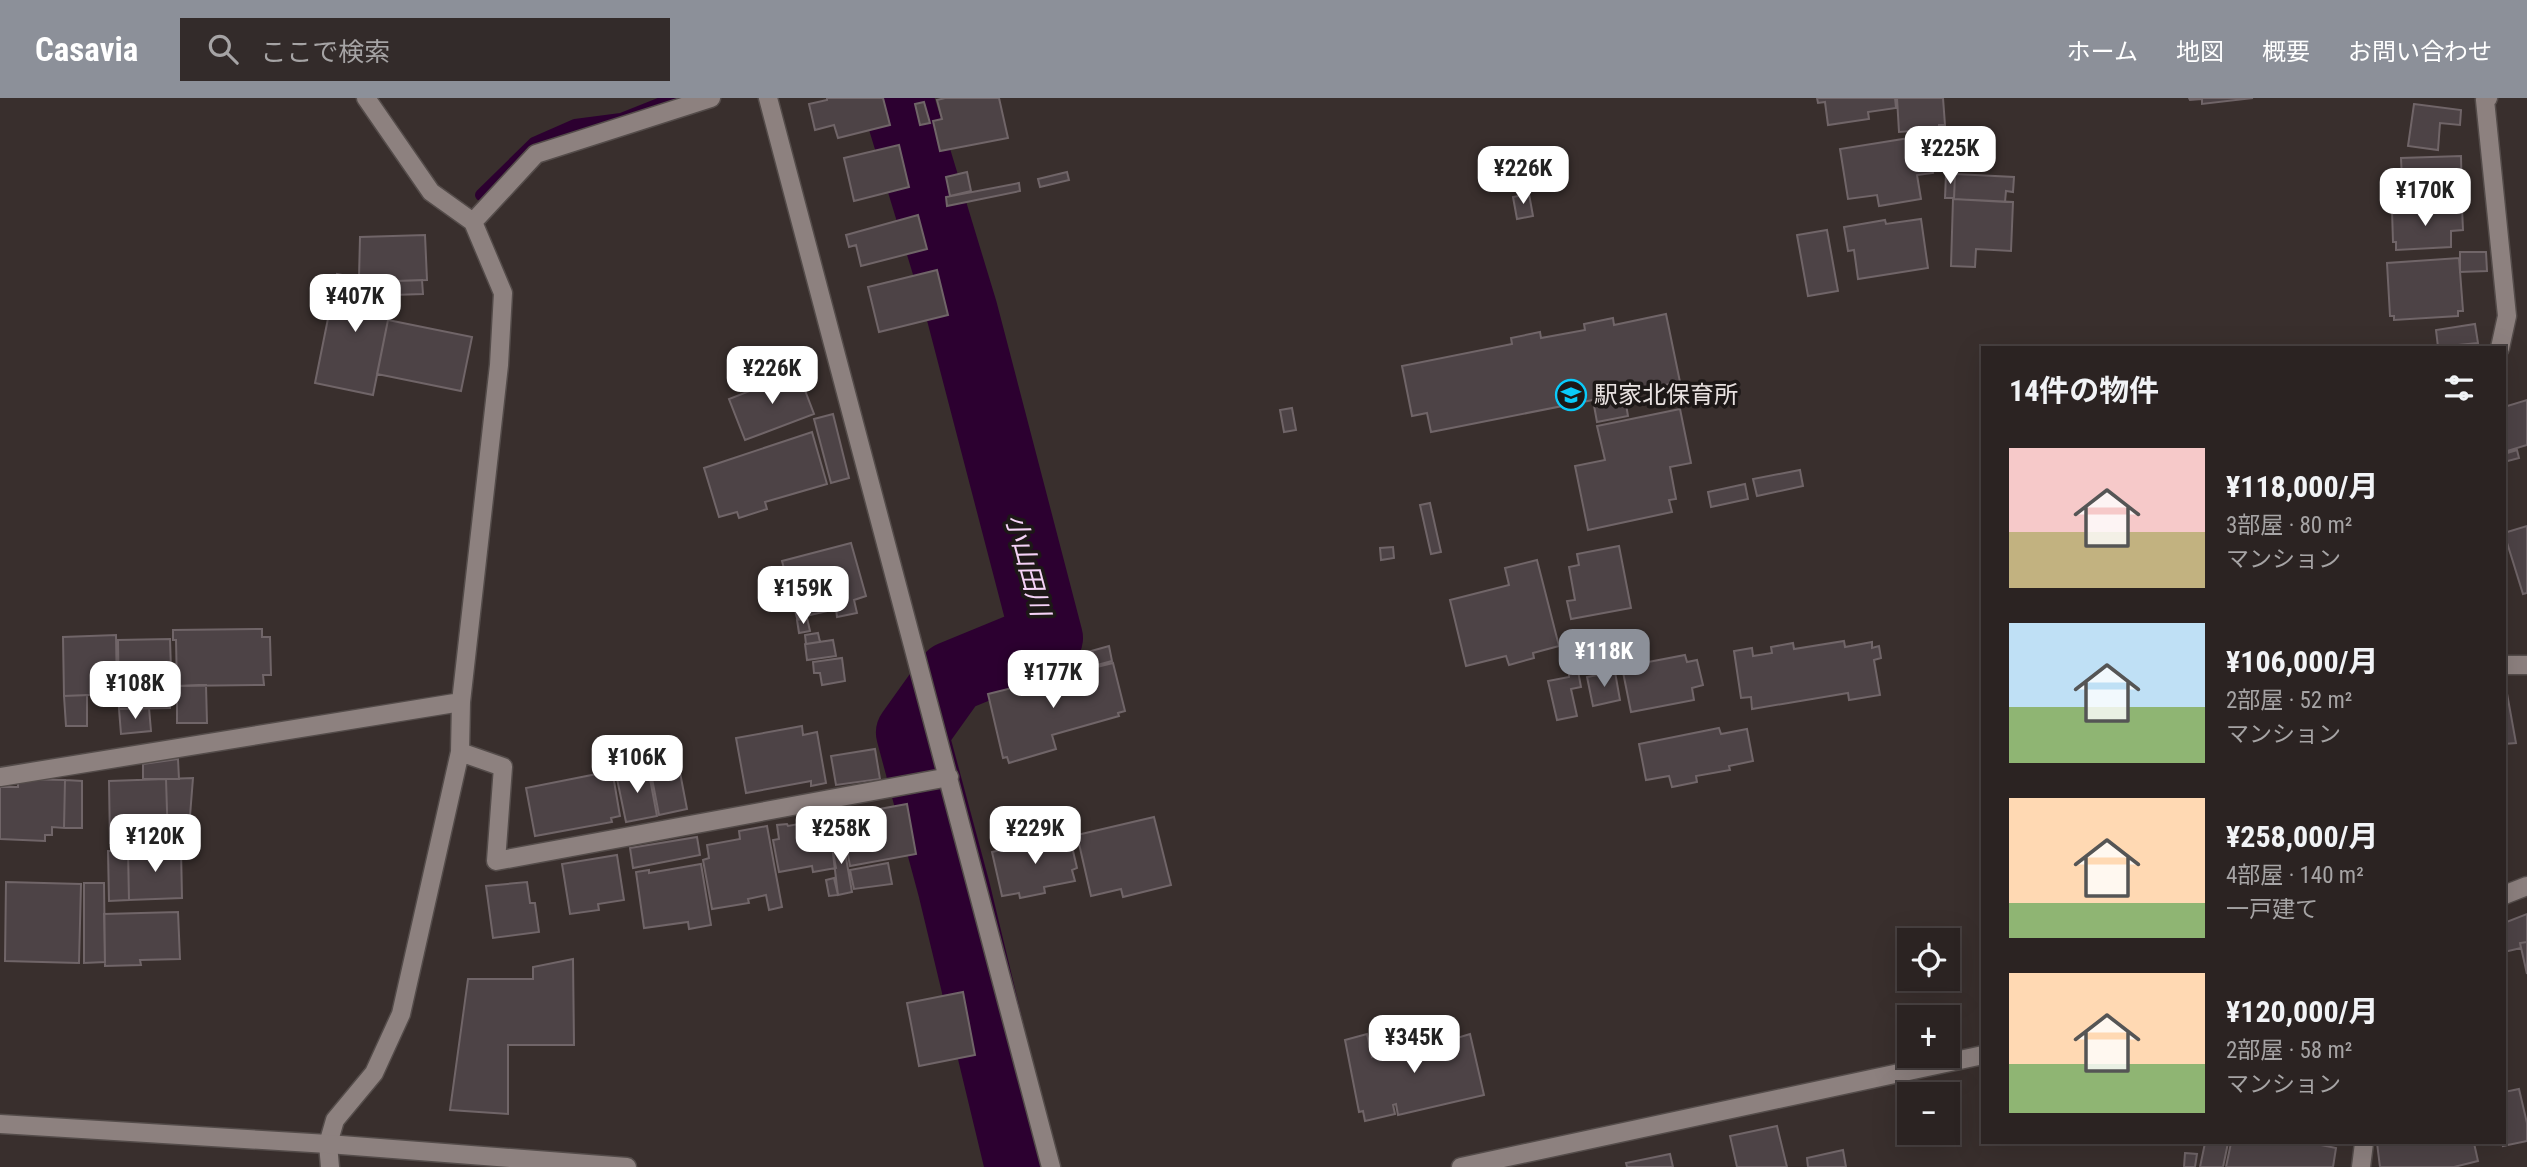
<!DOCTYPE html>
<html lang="ja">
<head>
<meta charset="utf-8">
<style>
	body { margin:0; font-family:"Roboto Condensed","Noto Sans JP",sans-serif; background:#332b2a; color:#f1f3f6; height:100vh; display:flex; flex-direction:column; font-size:26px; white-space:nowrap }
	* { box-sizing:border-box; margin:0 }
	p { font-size:23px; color:#a6a4a5 }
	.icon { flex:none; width:38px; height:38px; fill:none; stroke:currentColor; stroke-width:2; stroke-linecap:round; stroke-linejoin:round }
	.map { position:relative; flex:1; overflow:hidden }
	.details { position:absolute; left:1981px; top:248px; width:525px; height:798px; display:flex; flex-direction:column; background:#2b2322; border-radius:0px; box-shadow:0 7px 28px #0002,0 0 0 2px #474040 }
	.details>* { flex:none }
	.fabs { position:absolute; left:1897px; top:830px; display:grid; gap:14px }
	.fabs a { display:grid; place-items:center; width:63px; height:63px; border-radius:0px; background:#2b2322; box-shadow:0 7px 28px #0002,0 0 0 2px #474040; font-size:35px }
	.price { position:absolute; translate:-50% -60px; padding:0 16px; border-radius:14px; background:#fff; color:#222; font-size:23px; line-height:46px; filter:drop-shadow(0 2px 4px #0008) }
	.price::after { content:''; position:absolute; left:50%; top:42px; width:21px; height:16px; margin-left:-10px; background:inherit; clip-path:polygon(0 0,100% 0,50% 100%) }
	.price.active { background:#8c9099; color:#fff }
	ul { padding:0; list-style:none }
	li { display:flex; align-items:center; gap:21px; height:175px; padding:0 28px }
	li span { display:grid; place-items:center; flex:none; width:196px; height:140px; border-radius:0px; color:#555 }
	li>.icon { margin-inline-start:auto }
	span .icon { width:84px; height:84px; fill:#fffc; stroke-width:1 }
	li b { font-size:30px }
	h2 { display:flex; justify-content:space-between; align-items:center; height:84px; padding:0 28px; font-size:30px }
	header { display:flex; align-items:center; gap:42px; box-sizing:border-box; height:98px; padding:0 35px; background:#8c9099; color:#fff }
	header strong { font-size:33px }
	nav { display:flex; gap:38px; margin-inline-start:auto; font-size:24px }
	.search { width:490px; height:63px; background:#332b2a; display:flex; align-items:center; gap:18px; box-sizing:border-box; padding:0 24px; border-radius:0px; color:#a6a4a5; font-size:26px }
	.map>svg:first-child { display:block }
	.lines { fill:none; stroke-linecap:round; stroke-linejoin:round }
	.stream { stroke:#2c0030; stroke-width:12 }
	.river { stroke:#2c0030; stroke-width:72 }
	.building { fill:#4d4346; stroke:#706568; stroke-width:2 }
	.minor-casing { stroke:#544c4a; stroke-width:21 }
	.tertiary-casing { stroke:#544c4a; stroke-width:21 }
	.minor { stroke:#8d817f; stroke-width:18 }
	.tertiary { stroke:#8d817f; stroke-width:18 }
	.labels { text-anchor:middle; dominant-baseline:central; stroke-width:7; stroke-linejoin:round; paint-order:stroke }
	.poi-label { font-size:24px; fill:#e9e2e1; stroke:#1d1817; text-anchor:start }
	.water-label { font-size:26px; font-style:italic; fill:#f5d2f7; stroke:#1d1817 }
</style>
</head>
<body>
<header>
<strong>Casavia</strong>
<div class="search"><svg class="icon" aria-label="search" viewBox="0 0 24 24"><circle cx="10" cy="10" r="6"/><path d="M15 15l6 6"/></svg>ここで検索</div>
<nav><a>ホーム</a><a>地図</a><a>概要</a><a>お問い合わせ</a></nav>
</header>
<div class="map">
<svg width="2527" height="1069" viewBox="0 0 2527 1069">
	<rect width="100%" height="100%" fill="#392f2d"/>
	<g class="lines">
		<path class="stream" d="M481,97l53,-52 41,-18 46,-6 53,-21"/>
		<path class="river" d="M897,0l65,214 85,326 -95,39 -40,56 42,156 67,278"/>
	</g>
	<path class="building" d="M827,0h56l7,27 -52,13 -4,-13 -19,5 -6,-26 18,-4z
		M945,0h54l9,40 -68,13 -7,-30 9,-2 -5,-19z
		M1817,0h78l1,10 -28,4 1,7 -41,6 -3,-23 -7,1z
		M1897,0h46l2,27h-6v4l-40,3z
		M2189,0h64l-51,6v-5l-12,1z
		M924,4l6,21 -10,2 -5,-21z
		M2414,6l47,6 -1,15 -20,-2 -2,27 -30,-4z
		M1928,37l1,7 12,-2 2,15 -13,2 3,16 -16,2 4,24 -42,7 -2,-11 -29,4 -8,-50z
		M899,47l10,42 -55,14 -10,-43z
		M2461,58l1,46 -59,2 -2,-46z
		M967,74l4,19 -21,5 -4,-19z
		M1067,74l2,8 -29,7 -2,-8z
		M1946,76h9l-1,24h-9z
		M1955,76l59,3 -1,15 -7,-1 -1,11 -51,-3z
		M1019,85l1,8 -73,15 -1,-9z
		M1529,96l4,22 -16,3 -4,-22z
		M1953,101l60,3 -2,49 -35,-2 -1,18 -24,-1z
		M2462,110l1,22 -12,1v16l-55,3v-8h-3l-1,-32z
		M918,117l9,34 -66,17 -5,-21 -7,2 -3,-12z
		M1921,121l7,49 -70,11 -4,-29 -6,1 -4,-24 41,-7 1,4z
		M1827,132l11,61 -30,5 -11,-61z
		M425,137l2,45 -31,1 -1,4 -36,-7 1,-41z
		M2460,154h26l1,19 -27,1z
		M2459,160l4,53h-5v5l-64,4v-4h-4l-3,-53z
		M937,172l11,45 -69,17 -11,-45z
		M337,176l58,11 -22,110 -58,-12z
		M422,182l1,14 -30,1 3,-14z
		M1666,216l14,68 -56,11 4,23 -31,6 -4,-22 -162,32 -4,-19 -15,3 -10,-50 110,-22 -1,-6 29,-6 1,6 44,-8 -1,-6 29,-6 1,7z
		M388,222l84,17 -11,54 -84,-17z
		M2475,226l3,19 -40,4 -2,-17z
		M798,274l16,42 -69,26 -16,-41z
		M2527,302v45l-23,7v-45z
		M1292,310l4,22 -12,2 -4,-22z
		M1680,311l11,54 -21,4 6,32 -7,1 3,12 -84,18 -13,-64 30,-6 -8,-34z
		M833,316l16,64 -18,5 -17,-64z
		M812,334l15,52 -62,18 2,7 -28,9 -2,-6 -18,5 -15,-49z
		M2517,352l2,8 -15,4v-8z
		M1800,372l3,16 -46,10 -4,-17z
		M1745,386l3,15 -37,8 -3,-15z
		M1430,405l11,49 -10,2 -11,-49z
		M2527,428v67l-4,1 -19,-61z
		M851,445l15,53 -12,4 3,13 -20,4 -1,-8 -39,9 -15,-57z
		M1619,448l12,62 -60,11 -4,-18 8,-1 -6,-33 10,-2 -2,-11z
		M1393,449l1,11 -13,2 -1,-12z
		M1537,462l22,86 -26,7 1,5 -25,7 -3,-9 -40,10 -16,-66 59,-15 -4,-17z
		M807,520l3,13 -11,2 -2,-13z
		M262,531v8h8l1,38h-8l1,10 -87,1 -1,-46h-3v-10z
		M818,535l2,9 -14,2 -1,-9z
		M116,537l1,59 -53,2 -1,-59z
		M170,541l2,61h-2v8l-51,1 -1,-69z
		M833,542l3,16 -29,4 -2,-16z
		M1844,543l1,6 27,-5v6l7,-2 2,12 -7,2 6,35 -31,5 -1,-7 -96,16 -1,-12 -10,1 -7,-47 18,-3 1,8 19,-3 -1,-6 22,-4 1,6z
		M1109,548l3,15 -82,22 -3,-14z
		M1685,557l2,7 10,-2 6,25 -11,3 2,12 -63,12 -9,-45z
		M842,560l3,23 -23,4 -2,-12h-6l-1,-11z
		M1113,565l12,48 -7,2 1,3 -67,19 4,14 -47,14 -2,-6 -4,1 -15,-64z
		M1578,573l3,16 -10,2 6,27 -20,4 -9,-39 21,-4v-3z
		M1615,574l5,28 -27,6 -6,-29z
		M2504,579l12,66 -12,1z
		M206,587l1,38h-30v-37z
		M87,597v31h-21l-2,-30z
		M149,610l2,23 -30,3 -2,-25z
		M802,628l1,9 14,-3 9,51 -15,3v-5l-65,12 -10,-55z
		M1719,630l2,6 26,-5 6,32 -24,5 1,4 -34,6 1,6 -25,5 -3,-11 -23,4 -7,-36z
		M875,651l5,30 -44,6 -5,-29z
		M178,661l1,20h-36v-15z
		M678,664l9,47 -28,6 -9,-47z
		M648,670l9,48 -31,6 -10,-48z
		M602,675l1,4 10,-2 7,41 -9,2 1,4 -77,14 -9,-48z
		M193,680l-5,63 -20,1 -2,-63z
		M18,681l47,1 -1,48 -12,-1v8h-7v6l-45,-2v-52h18z
		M166,681l2,63 -58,1 -1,-62z
		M65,682l17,1v47h-18z
		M907,706l9,50 -66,12 -9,-50z
		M1154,719l17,68 -48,12 -2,-8 -30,7 -14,-61z
		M827,721l9,49 -23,4 -1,-6 -33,6 -6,-32 6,-1 -2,-14 10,-1 1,2z
		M767,728l15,81 -13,3 -3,-15 -18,4 1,4 -37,6 -9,-49 6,-2 -2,-13 33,-6 -1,-8z
		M1069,736l8,34 -5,2 3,11 -31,6 1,6 -25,5 -1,-5 -17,3 -10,-44z
		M842,737l10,57 -14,3 -7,-58z
		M697,739l3,18 -67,13 -3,-20z
		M181,751l1,49 -53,2 -1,-49z
		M108,753h20l1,49 -20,1z
		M617,757l7,45 -26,4 1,6 -29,4 -8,-50z
		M888,765l4,21 -38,5 -4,-19z
		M701,766l10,61 -22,4 -1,-7 -44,6 -8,-56 13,-2v3z
		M834,780l4,17 -9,1 -3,-16z
		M6,784l75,2 -2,79 -74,-2z
		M527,784l3,21h5l4,29 -46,6 -7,-52z
		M84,785h20l1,79 -21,1z
		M178,814l2,47 -40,1 1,5 -36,1 -1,-52z
		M2527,816v28l-7,1 1,5 -17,4v-29z
		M2527,844v32l-7,-31z
		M573,861l1,86h-66v69l-58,-4 18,-131h65v-12z
		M963,894l12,63 -56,11 -12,-63z
		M1455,931l2,9 13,-4 14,61 -86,20 -2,-11 -3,1 2,9 -30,7 -2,-10 -4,1 -14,-72 22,-6 5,23 52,-12 -2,-8z
		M2519,991l8,34v18l-24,5 1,-54z
		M1777,1028l10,41h-50l-7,-31z
		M2205,1045h23l-5,24h-23z
		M2231,1045h80l25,5 -3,19h-107z
		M2377,1045h97l4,18 -24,6h-74z
		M1843,1052l3,17h-38l-1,-9z
		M2185,1055l12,1 -2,13h-11z
		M1670,1056l3,13h-46l-1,-4z"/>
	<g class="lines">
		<g class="minor-casing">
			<path id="minor" d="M768,0l283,1069
				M2488,0l-3,2 22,216 -7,32
				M473,124l63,-68 175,-56
				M2504,567h23
				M460,654l43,15 -7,94 453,-84
				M0,679l461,-75
				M330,1069l-2,-23 7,-24 39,-47 27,-59 59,-262 1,-50 38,-337 4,-72 -30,-71 -42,-30 -65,-94
				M2361,1069l3,-24"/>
		</g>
		<g class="tertiary-casing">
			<path id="tertiary" d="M2504,797l23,-9
				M0,1026l328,20 299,23
				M1461,1069l522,-112"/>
		</g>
		<use href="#minor" class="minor"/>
		<use href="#tertiary" class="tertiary"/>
	</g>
	<defs>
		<g id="school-ring" transform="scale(1.575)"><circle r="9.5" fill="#1d1817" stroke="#0acafa" stroke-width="1.5"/><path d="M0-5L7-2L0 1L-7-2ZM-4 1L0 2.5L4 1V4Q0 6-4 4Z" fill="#0acafa"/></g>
	</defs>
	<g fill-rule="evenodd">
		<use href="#school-ring" x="1571" y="297"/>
	</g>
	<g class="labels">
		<g class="poi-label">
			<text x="1594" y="297">駅家北保育所</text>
		</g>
		<g class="water-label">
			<text transform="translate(1028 467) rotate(75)">小山田川</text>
		</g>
	</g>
</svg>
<div class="fabs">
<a><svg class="icon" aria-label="locate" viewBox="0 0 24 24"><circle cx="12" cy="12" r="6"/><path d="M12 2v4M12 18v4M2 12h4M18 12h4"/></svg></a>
<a>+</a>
<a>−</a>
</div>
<b class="price" style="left:1950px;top:88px">¥225K</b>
<b class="price" style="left:1523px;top:108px">¥226K</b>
<b class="price" style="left:2425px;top:130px">¥170K</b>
<b class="price" style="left:355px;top:236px">¥407K</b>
<b class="price" style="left:772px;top:308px">¥226K</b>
<b class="price" style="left:803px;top:528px">¥159K</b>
<b class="price active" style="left:1604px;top:591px">¥118K</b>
<b class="price" style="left:1053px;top:612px">¥177K</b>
<b class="price" style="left:135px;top:623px">¥108K</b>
<b class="price" style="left:637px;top:697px">¥106K</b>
<b class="price" style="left:841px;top:768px">¥258K</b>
<b class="price" style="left:1035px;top:768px">¥229K</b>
<b class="price" style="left:155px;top:776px">¥120K</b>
<b class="price" style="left:1414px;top:977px">¥345K</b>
<section class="details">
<h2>14件の物件<svg class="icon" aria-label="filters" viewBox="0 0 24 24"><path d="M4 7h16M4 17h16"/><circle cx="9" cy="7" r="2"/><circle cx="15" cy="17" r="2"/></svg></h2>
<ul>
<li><span style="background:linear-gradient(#f6c9c9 60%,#c2b280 0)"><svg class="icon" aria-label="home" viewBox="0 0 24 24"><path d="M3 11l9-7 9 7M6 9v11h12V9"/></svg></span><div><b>¥118,000/月</b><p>3部屋 · 80 m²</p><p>マンション</p></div></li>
<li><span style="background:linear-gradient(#bfe0f5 60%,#8fb573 0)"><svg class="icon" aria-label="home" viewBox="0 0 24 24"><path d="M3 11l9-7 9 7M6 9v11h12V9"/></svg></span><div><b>¥106,000/月</b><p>2部屋 · 52 m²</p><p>マンション</p></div></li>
<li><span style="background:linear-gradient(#ffd9b3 75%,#8fb573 0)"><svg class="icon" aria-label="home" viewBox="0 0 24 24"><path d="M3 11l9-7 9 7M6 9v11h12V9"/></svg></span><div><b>¥258,000/月</b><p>4部屋 · 140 m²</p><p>一戸建て</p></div></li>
<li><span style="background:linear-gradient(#ffd9b3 65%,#8fb573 0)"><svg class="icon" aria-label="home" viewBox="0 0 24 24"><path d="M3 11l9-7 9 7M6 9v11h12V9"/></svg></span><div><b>¥120,000/月</b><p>2部屋 · 58 m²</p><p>マンション</p></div></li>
</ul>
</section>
</div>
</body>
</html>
